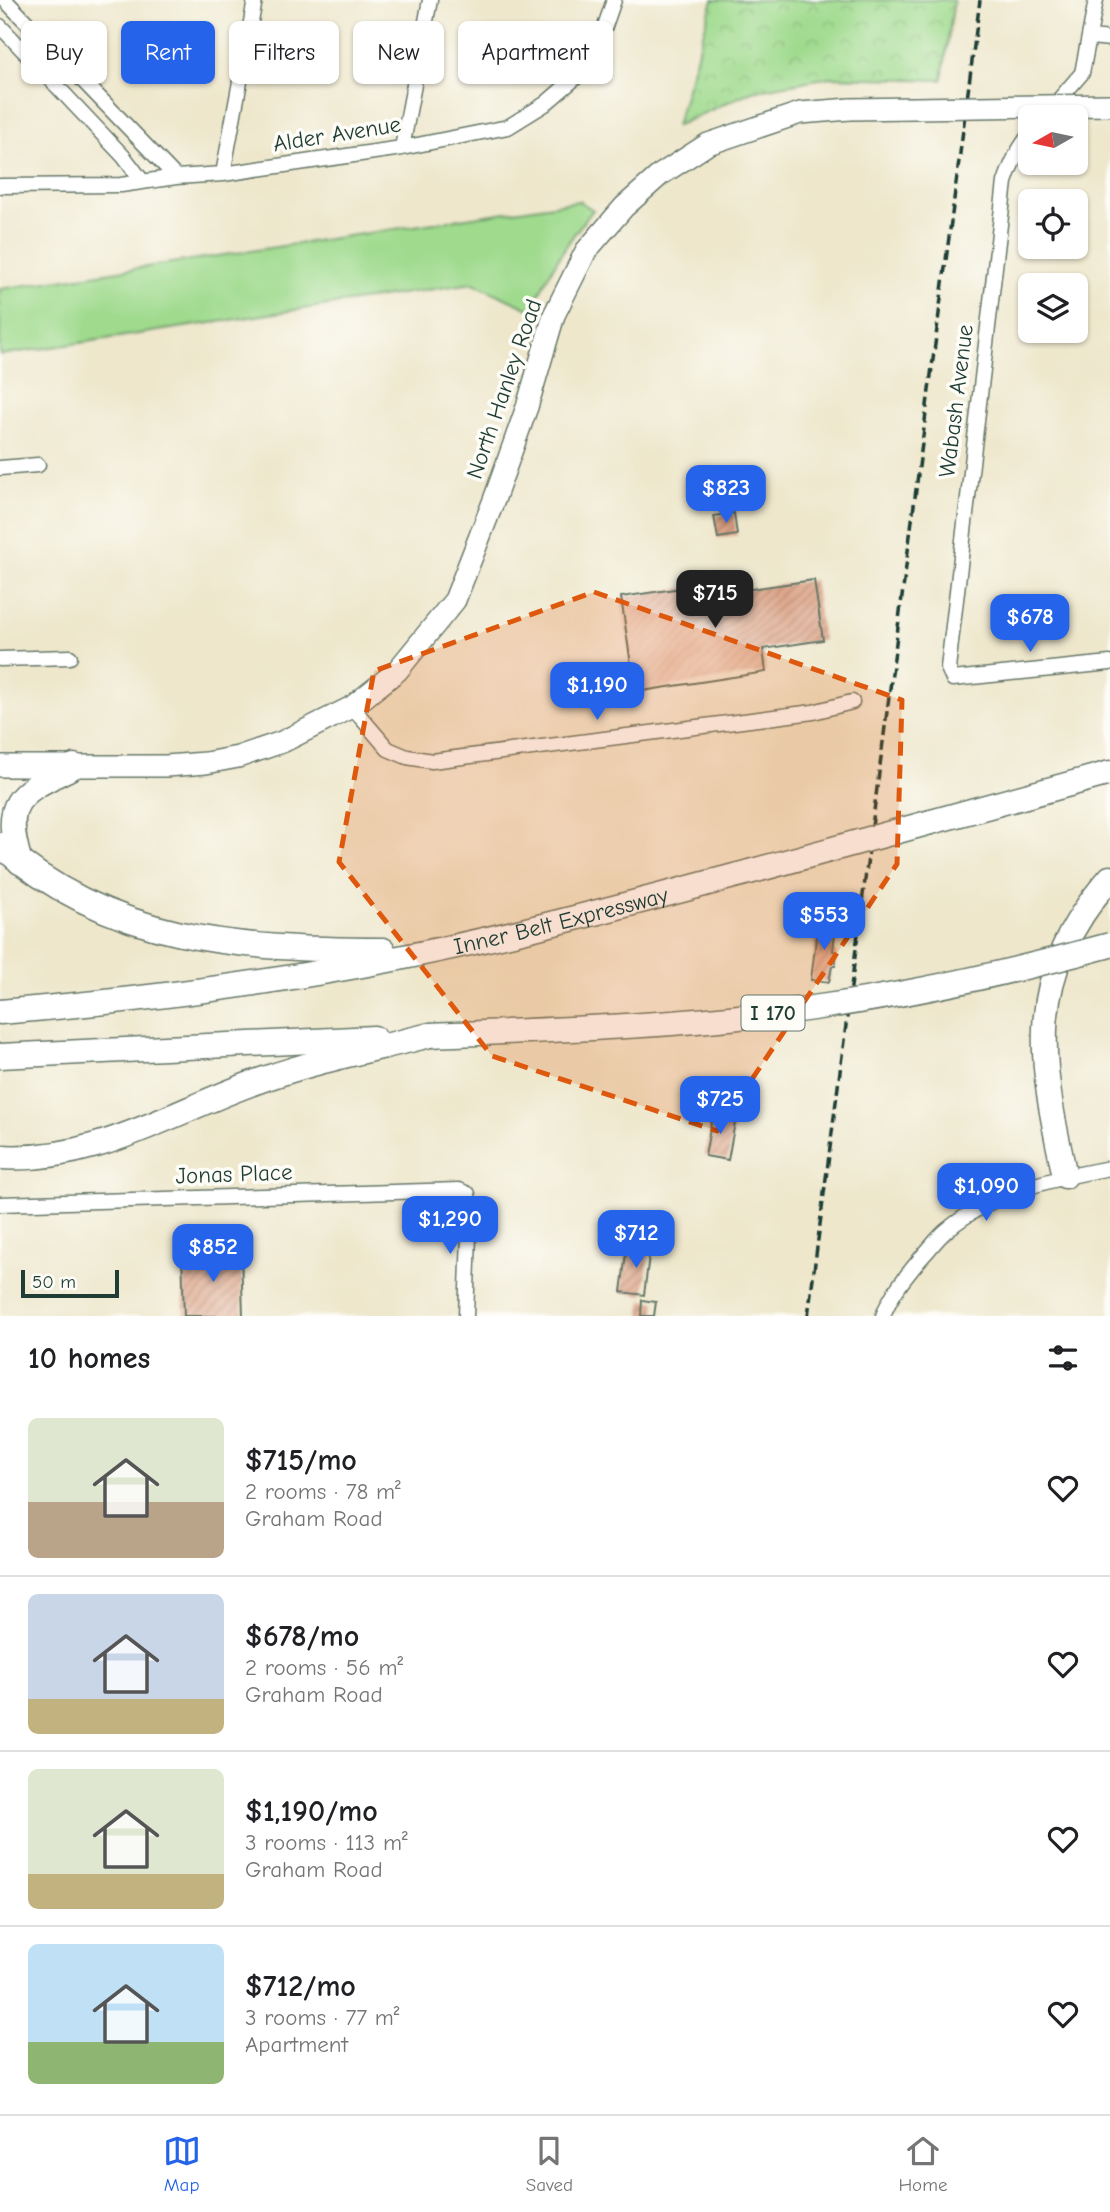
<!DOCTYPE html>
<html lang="en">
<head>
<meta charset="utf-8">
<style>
	body { margin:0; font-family:"Comic Neue",sans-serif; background:#f2f2f2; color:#202124; height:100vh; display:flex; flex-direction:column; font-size:26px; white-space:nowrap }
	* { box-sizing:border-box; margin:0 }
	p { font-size:23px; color:#757577 }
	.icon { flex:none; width:38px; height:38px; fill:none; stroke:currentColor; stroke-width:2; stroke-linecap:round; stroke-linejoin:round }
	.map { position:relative; height:1316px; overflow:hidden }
	.drawer { display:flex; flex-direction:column; background:#fff; flex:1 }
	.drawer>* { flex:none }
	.banner { position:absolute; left:21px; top:21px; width:700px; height:63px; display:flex; gap:14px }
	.needle { width:46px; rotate:261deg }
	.controls { position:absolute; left:1018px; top:105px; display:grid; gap:14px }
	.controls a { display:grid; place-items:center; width:70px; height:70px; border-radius:10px; background:#fff; box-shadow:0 2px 5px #0004; font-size:35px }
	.scale { position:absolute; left:21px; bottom:18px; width:98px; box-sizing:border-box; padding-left:7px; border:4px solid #1f3d34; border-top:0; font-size:19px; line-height:24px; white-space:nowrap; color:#1f3d34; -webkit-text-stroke:5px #fdfcf7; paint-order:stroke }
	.price { position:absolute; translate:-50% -60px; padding:0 16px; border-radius:14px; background:#2563eb; color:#fff; font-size:23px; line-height:46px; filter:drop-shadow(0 2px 4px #0008) }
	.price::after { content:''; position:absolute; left:50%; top:42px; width:21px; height:16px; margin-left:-10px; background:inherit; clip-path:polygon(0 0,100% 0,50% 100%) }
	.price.active { background:#222; color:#fff }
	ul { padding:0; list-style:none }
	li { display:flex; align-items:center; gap:21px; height:175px; padding:0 28px }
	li+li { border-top:2px solid #e0e0e0 }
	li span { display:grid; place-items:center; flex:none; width:196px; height:140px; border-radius:10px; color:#555 }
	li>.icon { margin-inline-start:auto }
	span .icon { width:84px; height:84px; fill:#fffc; stroke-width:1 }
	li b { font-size:30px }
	h2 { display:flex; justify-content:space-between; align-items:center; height:84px; padding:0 28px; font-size:30px }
	.tag { padding:0 24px; border-radius:10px; background:#fff; box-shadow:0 2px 5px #0004; font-size:24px; line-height:63px }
	.tag.active { background:#2563eb; color:#fff }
	.dock { display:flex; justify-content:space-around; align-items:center; height:98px; border-top:2px solid #e0e0e0; background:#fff; font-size:19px; color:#757577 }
	.dock a { display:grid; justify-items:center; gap:4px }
	.dock .active { color:#2563eb }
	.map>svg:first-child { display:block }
	.grass { fill:#9fda8d; stroke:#5f8c60; stroke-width:2 }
	.park { fill:url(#park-crowns); stroke:#5f8c60; stroke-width:2 }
	.building { fill:url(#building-hatch) }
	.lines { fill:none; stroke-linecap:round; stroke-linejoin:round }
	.minor-casing { stroke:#677869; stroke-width:17 }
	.primary-casing { stroke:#677869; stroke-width:24 }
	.motorway-casing { stroke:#677869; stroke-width:27 }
	.minor { stroke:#fff; stroke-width:14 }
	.primary { stroke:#fff; stroke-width:21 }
	.motorway { stroke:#fff; stroke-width:24 }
	.rail { stroke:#1f3d34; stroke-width:3.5; stroke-dasharray:10 5; stroke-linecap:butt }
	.primary-bridge-casing { stroke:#677869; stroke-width:24; stroke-linecap:butt }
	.motorway-bridge-casing { stroke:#677869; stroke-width:27; stroke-linecap:butt }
	.primary-bridge { stroke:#fff; stroke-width:21 }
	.motorway-bridge { stroke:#fff; stroke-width:24 }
	.marked { fill:#de580e; fill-opacity:0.2; stroke:#de580e; stroke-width:5; stroke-dasharray:14 9; stroke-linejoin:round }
	.labels { text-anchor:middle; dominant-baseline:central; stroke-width:7; stroke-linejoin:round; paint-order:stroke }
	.shield { fill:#fdfcf7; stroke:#62766e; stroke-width:2 }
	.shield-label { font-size:21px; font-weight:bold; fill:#1f3d34 }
	.street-label { font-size:23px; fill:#1f3d34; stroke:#fdfcf7 }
</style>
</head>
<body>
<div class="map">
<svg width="1110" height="1316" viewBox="0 0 1110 1316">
	<defs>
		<pattern id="park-crowns" width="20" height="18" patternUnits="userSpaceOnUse" patternTransform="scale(1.75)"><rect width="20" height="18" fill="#9fda8d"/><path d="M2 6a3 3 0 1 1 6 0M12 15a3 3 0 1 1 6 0" fill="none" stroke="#88bc7a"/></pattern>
		<pattern id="building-hatch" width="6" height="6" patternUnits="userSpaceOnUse" patternTransform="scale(1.75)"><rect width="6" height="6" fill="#dda386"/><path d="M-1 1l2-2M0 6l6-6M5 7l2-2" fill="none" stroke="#b3866e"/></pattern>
	</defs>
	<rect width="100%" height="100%" fill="#fdfcf7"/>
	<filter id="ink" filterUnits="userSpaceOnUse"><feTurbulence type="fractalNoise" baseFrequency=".0143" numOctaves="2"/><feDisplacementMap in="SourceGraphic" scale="14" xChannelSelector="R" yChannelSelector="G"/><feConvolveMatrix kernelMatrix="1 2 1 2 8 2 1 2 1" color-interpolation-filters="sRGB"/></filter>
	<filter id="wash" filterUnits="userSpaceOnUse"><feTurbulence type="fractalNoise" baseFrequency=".00686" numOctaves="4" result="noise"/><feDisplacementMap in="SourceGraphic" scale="28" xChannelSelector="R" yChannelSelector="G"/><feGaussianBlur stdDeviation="1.57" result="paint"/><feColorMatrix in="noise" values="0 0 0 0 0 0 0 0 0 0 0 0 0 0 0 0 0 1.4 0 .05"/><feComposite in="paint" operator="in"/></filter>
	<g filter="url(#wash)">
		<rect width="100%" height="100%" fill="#eee7cc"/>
		<path class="grass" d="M579,201l14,9c-28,33 -43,61 -62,100l-58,-27 -473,72v-66z"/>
		<path class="park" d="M713,0h241l-12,80 -112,-3 -78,14 -76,35z"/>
		<g id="blocks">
			<path class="building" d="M734,513l3,22 -19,3 -4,-22z
				M742,579l2,11 70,-10 9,60 -60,9 3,23 -131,20 -14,-95z
				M818,922l18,2 -3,27 4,1 -2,14h-3l-3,16 -18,-2z
				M713,1112l23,5 -8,43 -23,-4z
				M627,1245l23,3 -6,47 -23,-3z
				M241,1251l2,65h-59l-2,-63z
				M642,1300l14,2 -2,14h-13z"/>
		</g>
	</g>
	<g filter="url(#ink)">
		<use href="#blocks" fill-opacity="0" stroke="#677869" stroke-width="2"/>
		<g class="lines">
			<g class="minor-casing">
				<path id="minor" d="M5,0l171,177
					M0,26l124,131 19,25
					M1091,37l19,2
					M1044,117l38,-44 14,-73
					M1031,133c-13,15 -20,31 -26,49l-57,486 5,11 157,-16
					M402,148l28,-148
					M223,174l32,-174
					M0,186l121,-1 55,-8 47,-3 179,-26 106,-21 37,-23 35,-30 25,-48 9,-26
					M0,468l38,-3
					M0,659l70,-2
					M352,707l36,42 19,8 25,4 381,-49 39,-10
					M0,1204l459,-14 9,4 2,14 -4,108
					M883,1316c7,-21 24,-41 38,-58 9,-9 16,-20 26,-28 47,-39 104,-51 163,-62"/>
			</g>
			<g class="primary-casing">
				<path id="primary" d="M0,766h166l40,-3 32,-6 44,-15 70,-35 45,-36 58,-71 39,-100 33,-93 27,-92 32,-64 38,-44 36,-32 48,-31 92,-31 50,-4"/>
			</g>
			<g class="motorway-casing">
				<g id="motorway">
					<path d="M931,822l179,-49"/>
					<path d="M0,845c112,98 242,104 383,105"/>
					<path d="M20,862c-20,-64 2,-70 54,-96"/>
					<path id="s1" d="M0,1012c134,-11 267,-28 399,-54 118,-23 234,-55 350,-86"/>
					<path d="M0,1056l374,-18"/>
					<path d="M0,1157c98,6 175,-48 264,-78 54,-19 111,-30 166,-44"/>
					<path d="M1065,1176c-26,-118 -41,-199 45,-298"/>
				</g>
			</g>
			<use href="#minor" class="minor"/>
			<use href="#primary" class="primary"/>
			<use href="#motorway" class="motorway"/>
			<path class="rail" d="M808,1316l172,-1316"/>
			<g class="primary-bridge-casing">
				<path id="primary-bridge" d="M850,109l260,-4"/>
			</g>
			<g class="motorway-bridge-casing">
				<path id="motorway-bridge" d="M749,872l182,-50
					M430,1035c128,-5 256,-9 383,-27 100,-14 199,-36 297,-63"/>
			</g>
			<use href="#primary-bridge" class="primary-bridge"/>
			<use href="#motorway-bridge" class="motorway-bridge"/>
		</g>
	</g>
	<path class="marked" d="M594,592l308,108 -5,164 -180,267 -225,-75 -153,-194 35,-191z"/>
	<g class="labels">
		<rect class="shield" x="741.5" y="995.5" width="63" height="35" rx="5"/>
		<g class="shield-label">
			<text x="773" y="1013">I 170</text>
		</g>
		<g class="street-label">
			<text transform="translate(337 134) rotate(-9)">Alder Avenue</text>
			<text transform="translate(504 389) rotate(-71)">North Hanley Road</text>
			<text transform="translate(956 401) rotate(-83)">Wabash Avenue</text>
			<text stroke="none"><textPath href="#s1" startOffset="569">Inner Belt Expressway</textPath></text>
			<text transform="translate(234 1174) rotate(-2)">Jonas Place</text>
		</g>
	</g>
</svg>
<div class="controls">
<a><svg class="needle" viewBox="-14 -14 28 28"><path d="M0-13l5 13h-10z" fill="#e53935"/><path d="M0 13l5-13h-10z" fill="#757577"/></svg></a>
<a><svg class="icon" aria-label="locate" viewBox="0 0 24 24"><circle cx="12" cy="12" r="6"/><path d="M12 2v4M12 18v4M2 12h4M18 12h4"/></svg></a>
<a><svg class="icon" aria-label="layers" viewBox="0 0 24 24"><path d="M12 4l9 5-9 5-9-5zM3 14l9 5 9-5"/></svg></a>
</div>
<div class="scale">50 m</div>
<b class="price" style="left:726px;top:525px">$823</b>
<b class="price active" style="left:715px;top:630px">$715</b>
<b class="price" style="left:1030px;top:654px">$678</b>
<b class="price" style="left:597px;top:722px">$1,190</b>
<b class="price" style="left:824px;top:952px">$553</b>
<b class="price" style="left:720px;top:1136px">$725</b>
<b class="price" style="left:986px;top:1223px">$1,090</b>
<b class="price" style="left:450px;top:1256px">$1,290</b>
<b class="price" style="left:636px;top:1270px">$712</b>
<b class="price" style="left:213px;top:1284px">$852</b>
<div class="banner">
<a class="tag">Buy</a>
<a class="tag active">Rent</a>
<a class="tag">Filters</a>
<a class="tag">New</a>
<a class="tag">Apartment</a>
</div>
</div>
<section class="drawer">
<h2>10 homes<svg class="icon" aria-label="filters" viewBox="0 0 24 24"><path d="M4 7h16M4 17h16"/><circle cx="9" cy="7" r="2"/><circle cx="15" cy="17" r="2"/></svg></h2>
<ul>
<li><span style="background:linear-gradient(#dfe7d0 60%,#b9a48a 0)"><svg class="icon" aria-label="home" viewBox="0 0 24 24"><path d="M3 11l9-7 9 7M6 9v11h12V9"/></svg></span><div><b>$715/mo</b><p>2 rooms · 78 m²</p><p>Graham Road</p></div><svg class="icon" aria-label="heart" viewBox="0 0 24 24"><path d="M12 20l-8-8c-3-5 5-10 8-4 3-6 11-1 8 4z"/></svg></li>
<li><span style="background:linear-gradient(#c9d6e8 75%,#c2b280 0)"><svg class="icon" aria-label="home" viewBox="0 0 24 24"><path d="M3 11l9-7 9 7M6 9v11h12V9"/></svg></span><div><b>$678/mo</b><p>2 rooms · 56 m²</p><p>Graham Road</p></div><svg class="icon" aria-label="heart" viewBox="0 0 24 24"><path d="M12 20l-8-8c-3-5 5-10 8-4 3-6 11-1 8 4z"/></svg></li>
<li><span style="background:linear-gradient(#dfe7d0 75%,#c2b280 0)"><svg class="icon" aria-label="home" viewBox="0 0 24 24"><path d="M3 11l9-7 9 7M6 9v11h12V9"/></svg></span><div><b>$1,190/mo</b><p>3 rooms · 113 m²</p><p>Graham Road</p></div><svg class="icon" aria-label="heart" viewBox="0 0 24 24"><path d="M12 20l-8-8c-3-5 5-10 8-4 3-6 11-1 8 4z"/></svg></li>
<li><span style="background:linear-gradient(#bfe0f5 70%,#8fb573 0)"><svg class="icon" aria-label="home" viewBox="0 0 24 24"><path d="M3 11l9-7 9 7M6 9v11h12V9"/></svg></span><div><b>$712/mo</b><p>3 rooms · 77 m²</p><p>Apartment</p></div><svg class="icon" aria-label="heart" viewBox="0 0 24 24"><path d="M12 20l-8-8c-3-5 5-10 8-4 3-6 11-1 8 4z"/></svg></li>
</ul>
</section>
<nav class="dock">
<a class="active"><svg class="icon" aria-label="map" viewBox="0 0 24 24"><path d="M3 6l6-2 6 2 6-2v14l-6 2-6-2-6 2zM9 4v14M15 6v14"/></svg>Map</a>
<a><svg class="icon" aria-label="saved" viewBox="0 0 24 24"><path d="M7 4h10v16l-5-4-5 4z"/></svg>Saved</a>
<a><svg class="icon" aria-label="home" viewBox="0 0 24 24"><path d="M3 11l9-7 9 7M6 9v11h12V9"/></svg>Home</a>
</nav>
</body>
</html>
